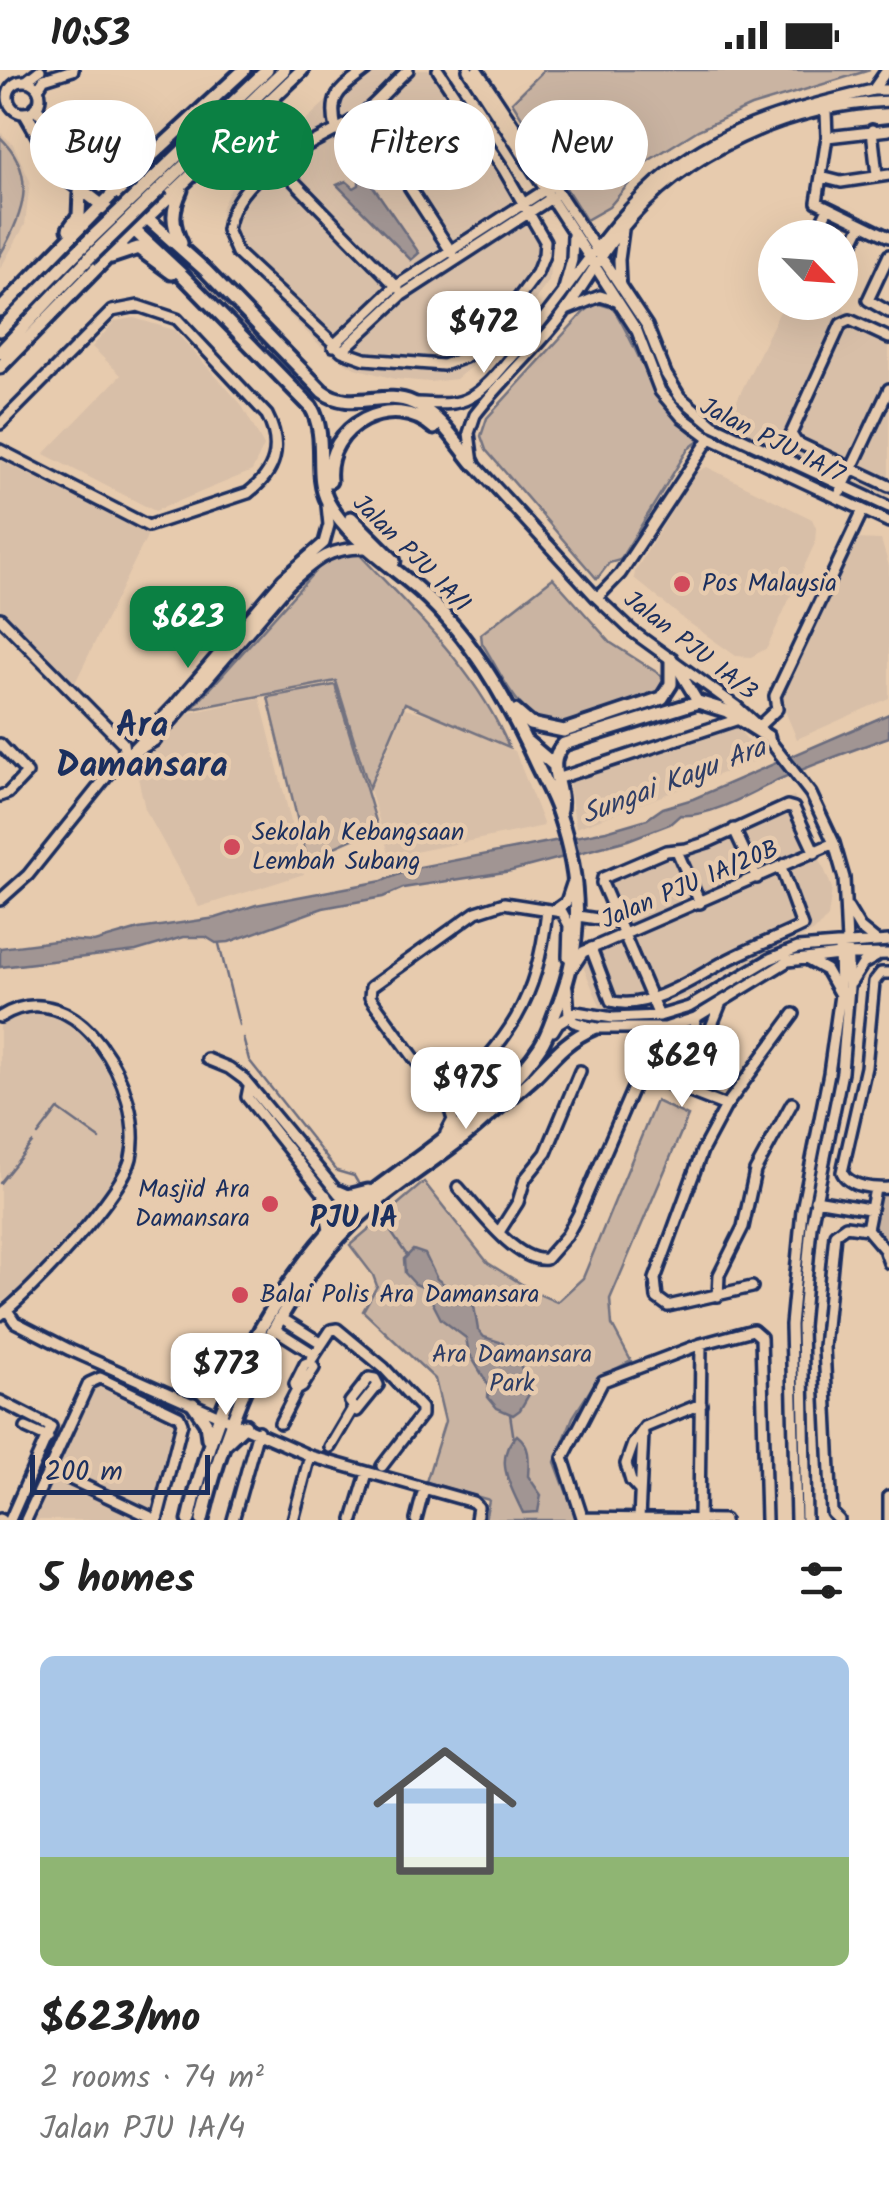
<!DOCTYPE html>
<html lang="en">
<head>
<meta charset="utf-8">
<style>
	body { margin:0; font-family:Kalam,sans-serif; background:#f6f6f6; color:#222; height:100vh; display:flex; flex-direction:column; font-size:38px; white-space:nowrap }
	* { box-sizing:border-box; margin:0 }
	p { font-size:32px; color:#767676 }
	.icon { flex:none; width:55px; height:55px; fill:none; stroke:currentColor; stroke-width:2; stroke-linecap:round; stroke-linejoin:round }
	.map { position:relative; height:1450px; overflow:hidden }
	.side { display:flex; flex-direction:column; background:#fff; flex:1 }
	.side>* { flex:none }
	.top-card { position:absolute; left:30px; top:30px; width:830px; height:90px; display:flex; gap:20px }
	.needle { width:65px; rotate:115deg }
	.controls { position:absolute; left:758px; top:150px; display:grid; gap:20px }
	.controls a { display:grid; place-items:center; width:100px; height:100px; border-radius:50%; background:#fff; box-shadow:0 10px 40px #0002; font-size:50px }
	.scale { position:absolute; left:30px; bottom:25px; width:180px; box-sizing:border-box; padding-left:10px; border:5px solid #1b2f5e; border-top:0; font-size:28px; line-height:35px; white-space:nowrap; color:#1b2f5e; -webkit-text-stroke:8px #e7cbae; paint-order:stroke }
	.price { position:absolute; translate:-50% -85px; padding:0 22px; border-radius:20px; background:#fff; color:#222; font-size:32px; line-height:65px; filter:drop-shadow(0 2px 5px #0008) }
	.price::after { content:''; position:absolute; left:50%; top:60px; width:30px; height:22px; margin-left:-15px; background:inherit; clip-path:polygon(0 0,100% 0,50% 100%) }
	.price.on { background:#0b8043; color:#fff }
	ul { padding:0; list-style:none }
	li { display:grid; align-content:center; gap:20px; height:530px; padding:0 40px }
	li span { display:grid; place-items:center; height:310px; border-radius:15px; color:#555 }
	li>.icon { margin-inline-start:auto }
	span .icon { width:180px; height:180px; fill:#fffc; stroke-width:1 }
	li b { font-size:42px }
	h2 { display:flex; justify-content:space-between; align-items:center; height:120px; padding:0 40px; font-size:42px }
	.tag { padding:0 35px; border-radius:45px; background:#fff; box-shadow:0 10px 40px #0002; font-size:35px; line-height:90px }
	.tag.on { background:#0b8043; color:#fff }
	.status { display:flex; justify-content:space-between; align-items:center; height:70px; padding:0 50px; background:#fff; direction:ltr }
	.status svg { height:28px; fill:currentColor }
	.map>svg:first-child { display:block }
	.built { fill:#d8bfa8 }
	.green { fill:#cab4a2; stroke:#727280; stroke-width:2.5 }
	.water { fill:#a19593; stroke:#6b6c7e; stroke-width:2.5 }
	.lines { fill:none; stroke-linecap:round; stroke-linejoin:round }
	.stream { stroke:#6b6c7e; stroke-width:2.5 }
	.minor-casing { stroke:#1b2f5e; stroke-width:16 }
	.major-casing { stroke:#1b2f5e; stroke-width:19 }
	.minor { stroke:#e7cbae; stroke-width:9 }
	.major { stroke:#e7cbae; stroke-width:11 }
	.major-bridge-casing { stroke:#1b2f5e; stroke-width:19; stroke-linecap:butt }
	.major-bridge { stroke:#e7cbae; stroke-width:11 }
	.poi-dot { fill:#d1495b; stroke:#e7cbae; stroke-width:4 }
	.labels { text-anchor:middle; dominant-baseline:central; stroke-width:9; stroke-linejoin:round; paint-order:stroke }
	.street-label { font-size:25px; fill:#1b2f5e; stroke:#e7cbae }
	.poi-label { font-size:25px; fill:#1b2f5e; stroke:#e7cbae; text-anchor:start }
	.park-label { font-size:25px; fill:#2c3c65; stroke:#e7cbae }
	.water-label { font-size:28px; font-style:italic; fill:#2f3e66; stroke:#e7cbae }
	.quarter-label { font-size:30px; font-weight:bold; fill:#1b2f5e; stroke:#e7cbae }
	.district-label { font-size:35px; font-weight:bold; fill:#1b2f5e; stroke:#e7cbae }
</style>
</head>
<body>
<div class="status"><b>10:53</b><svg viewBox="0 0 49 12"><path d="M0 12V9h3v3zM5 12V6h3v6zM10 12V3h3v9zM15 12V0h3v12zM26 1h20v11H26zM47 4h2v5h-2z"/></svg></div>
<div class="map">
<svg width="889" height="1450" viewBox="0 0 889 1450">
	<rect width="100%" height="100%" fill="#e7cbae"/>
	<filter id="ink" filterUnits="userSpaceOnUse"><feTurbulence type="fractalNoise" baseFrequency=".01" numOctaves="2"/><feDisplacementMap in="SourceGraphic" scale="20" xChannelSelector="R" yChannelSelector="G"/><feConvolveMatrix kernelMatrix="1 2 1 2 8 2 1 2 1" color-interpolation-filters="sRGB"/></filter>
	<g filter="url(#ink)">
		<path class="built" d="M360,0h84l108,169 -3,42 -29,39 -31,32 -33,27 -26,3 -35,-3 -40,-11 -27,-15 -77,-75 -24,-29 -6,-20v-20l9,-19z
			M0,62l13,12 17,37 -5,44 -25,44z
			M840,226l8,26 41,19v159l-164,-75 59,-122 56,-1z
			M134,248l40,12 67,74 23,42 -12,25 -97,40 -111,-57 77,-79 -29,-28 23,-26z
			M0,390l148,74 -74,151 -74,-73z
			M707,397l105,52 4,9 -1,15 -48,105 -16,9 -15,-1 -51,-36 -51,-42 1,-7 61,-99z
			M855,469l26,1 8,26v132l-92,41 -18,-42z
			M260,628l44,176 -105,33 -54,-98 -8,-36 41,-53 11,-7z
			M405,638l31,9 79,34 29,75 -154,31 -20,-67z
			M734,654l29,34 -187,70 -8,-50z
			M794,726l38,92 -4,29 -15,15 -87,40 -27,20 -56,18 -42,-2 -20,-46 2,-10 32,-18 -21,-56z
			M40,943l29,9 9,8 24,31 27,52 1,11 -7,40 -16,28 -87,97 -20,14v-278l9,-7z
			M100,1302l79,37 10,13 -25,98h-146l64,-141 8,-6z"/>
		<path class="green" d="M544,0h326l-119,36 -53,24 -50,31 -39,46 -23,13 -74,-118z
			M0,67c39,38 23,78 0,118z
			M596,233l17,5c33,52 35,94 87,132l-12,9 -68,111 -11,3 -12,16 -111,-129 -5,-14 6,-18 97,-106z
			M358,483c56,59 119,118 151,194l-104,-44 -36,85 -33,-107 -144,28 134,-150z
			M553,508l58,65 50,32 2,5 -5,10 -10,7c-30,10 -90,40 -118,17 -20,-17 -34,-49 -48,-71l-1,-9z
			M335,615l43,143 -71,31 -39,-162z
			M656,1031l32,15 -78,183 2,26 19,36 -33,17 -25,39 -18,45 22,58h-92l4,-20 -63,-18 19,-61 -10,-42 -72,-68 14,-25 -4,-11 -23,-30 74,-63 64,81 48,30 21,9 26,-24z
			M889,1123v60l-17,-25 6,-33z"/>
		<path class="water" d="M359,96l60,87 -8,7 -74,-75 9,-4 8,7 5,-3z
			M889,644v23c-36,13 -73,26 -109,42 -27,13 -70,39 -100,36l-10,9 -42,16 -117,31 -108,17 -20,9 -60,11 -94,34 -13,1 -10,-6h-23l-47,14 -136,16v-19l63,-8 31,2 45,-13 77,-11 40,-13 126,-24 33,-13 191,-37 41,-12 16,-11 30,-9z
			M413,1180l12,4 12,25 37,27 4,24 6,7 19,6 18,24 10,24 -11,19 -7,5 -16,-7 -9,-11 1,-11 -20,-33 -3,-15 -25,-19 -16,-31 -10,-4 -10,-11 -1,-14z
			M517,1365c14,11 12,25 11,41l13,19 -3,17 -15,1c-12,-26 -31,-55 -6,-78z"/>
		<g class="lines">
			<path class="stream" d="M219,874l20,81
				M243,968l6,22 88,111 17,5 7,12
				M38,1065l20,-26 42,30
				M0,1113l32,-40
				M387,1156l19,28
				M510,1344l4,26"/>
			<g class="minor-casing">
				<path id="minor" d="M408,0c-17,15 -33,36 -51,48 -45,29 -121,51 -130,112l10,23 105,98 23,8 78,6 22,-8 32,-30 40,-54 7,-18 1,-14 -41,-71 -66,-100
					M468,0l169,261 23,60 22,26 28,21 179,84
					M477,0l170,256 19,48 14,23 33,28 176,82
					M8 27a16 16 0 1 1 32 0a16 16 0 1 1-32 0Z
					M26,11l14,-11
					M38,19l6,-10 29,-9
					M873,20l14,-20
					M826,42l1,25 -10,65 72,35
					M362,44l90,139
					M336,59c-8,-36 5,-39 30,-59
					M872,60l5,45
					M827,67l62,-7
					M276,93l122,125
					M821,107l20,5 48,-7
					M814,168l14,-30
					M889,185l-21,45 21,12
					M840,199l22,-45
					M620,213l-1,-23 4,-30
					M564,219l8,-29 1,-25
					M566,240l34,-14 16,5
					M889,268l-39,-18 -9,4 -50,110 5,8 93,44
					M333,276l63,-60 152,-98
					M342,281l60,-56 151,-98
					M416,333c17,0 37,4 53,-5 17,-9 30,-27 43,-42 55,-59 93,-134 158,-185 60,-47 130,-64 203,-81h16
					M0,354l112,-113 26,-5 39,13 90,96c16,31 9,57 -19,78l-100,33 -148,-76
					M841,421l48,-102
					M597,528l23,-24 90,-136
					M0,548l123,125 2,14
					M678,599l20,33
					M757,658l20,-19 -2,-13 88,-186
					M0,674l27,29 -19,20 -8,3
					M132,684l22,-13 135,-157c28,-25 40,-37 79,-36
					M556,709l183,-60
					M734,759l23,49
					M677,781l23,52
					M0,830l28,-25 80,-100 67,-70 108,-126 41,-36 5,-18 -2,-20
					M848,838l12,20 16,13
					M555,840l11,-8 6,-18
					M578,846l39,6
					M591,878l20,53c33,11 83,-22 111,-38 25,-14 54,-24 80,-37l-21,-58
					M806,889l20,11 13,23
					M573,897l10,-15 251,-109
					M889,903h-8l-7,9 -8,85 -24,105c7,15 32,17 47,16
					M851,913l12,-19 14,-8
					M567,918l2,27
					M569,945l5,7 20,6h71l30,-10 93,-57 51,-6 50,-1
					M659,946l-57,-133 1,-5 63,-27 20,-2 22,-7 79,-36 7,2 21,45
					M0,947c77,-49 146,74 131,141 -8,35 -100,135 -131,157
					M553,961l5,-8 18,-11 37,6 46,-2 30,-9 81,-48 28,-11 91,-7
					M207,989l22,9 15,11 110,133
					M671,1015l23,-50 1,-17
					M249,1017l-2,10 98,124
					M685,1021l35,-86
					M445,1032c64,-63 92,-99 102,-191
					M446,1063l7,-13 -4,-14 -79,-109 1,-10 105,-75 28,-9 58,9 7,13 -1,32
					M458,1117c19,21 58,76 88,72l21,-24 11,-20 58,-134 13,-5 77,30
					M815,1130l54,9
					M867,1159l8,-40
					M867,1159l17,20 5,14
					M499,1162l19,-30 7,-23 21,-26 34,-82
					M752,1217l-84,19 -11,-8 -2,-19 47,-128 24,-45 68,-92
					M718,1226l1,-21 24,-48 12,-56 37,-68
					M7,1240l8,12 55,28 240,106 163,46 5,5 -2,13
					M283,1249l38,24
					M276,1260l38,24
					M310,1292l4,6 -12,19 -5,3 -2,-6 10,-20 5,-2 21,-32 6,-1 47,39 37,40v7l-39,51
					M369,1308l6,1 3,6 -21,26 -7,-9z
					M0,1331l51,26 -41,93
					M280,1353l17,-33
					M26,1358l22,10
					M330,1377l23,-39
					M49,1399l108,51
					M640,1421l-9,-10 -5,-17 7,-20 12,-17 56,-23
					M582,1448l142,2
					M0,1449l2,1
					M639,1449l4,-85
					M26,1450l63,-137 11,-5 79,38 3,7 -25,97
					M233,1450l25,-89
					M293,1450l17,-64
					M353,1450l14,-47
					M416,1450l8,-31
					M583,1450l-20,-62 40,-77 98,-37 52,-14 8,7 5,183
					M699,1450l2,-176
					M796,1450l-5,-195 11,-115 27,-137 11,-78 -1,-50
					M806,1450l-4,-194 9,-100 31,-154 7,-85 -5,-109 -10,-35 -23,-49 -52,-67 -22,-20 -105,-76 -35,-33 -124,-135 -4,-30 6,-18c26,-34 59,-63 86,-98 21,-28 38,-60 60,-87 64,-80 167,-124 268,-129
					M839,1450l-7,-7 -8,-166 11,-113 11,-8 21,3
					M889,1450v-24"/>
			</g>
			<g class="major-casing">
				<path id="major" d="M36,38l31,38 138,124 117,121c29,22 61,-2 91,12 26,11 43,39 60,60
					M26,44l34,59 74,57 47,44 130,133c18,31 2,67 17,95 20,36 62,62 92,89 52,47 85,106 114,168 8,18 19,36 25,55 22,65 25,128 -1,192 -6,14 -10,29 -18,41 -24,37 -65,66 -99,94 -38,30 -79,54 -111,90 -74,84 -117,181 -141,289
					M153,109l114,-109
					M162,117l122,-117
					M69,159l10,-14 1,-23
					M181,173c-10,-21 -9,-33 0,-53
					M111,187l27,-9 34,25
					M0,240l134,-138 110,-102
					M0,260l78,-79
					M0,282l89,-94
					M0,297l134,-137 168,-160
					M330,411c-6,-56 63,-90 104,-53
					M351,448l43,43
					M515,641l15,13 34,7 98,-33 9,-14v-25
					M527,672l27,23
					M559,744c8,-25 -17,-48 5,-70l134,-42 29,9 41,26
					M339,1122l9,4 20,-5
					M325,1126l5,35
					M193,1334l13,19 2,15
					M226,1373l19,-18
					M202,1450c25,-103 73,-221 150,-296 38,-38 86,-64 126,-99 19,-17 40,-33 58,-50 19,-20 32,-36 58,-47"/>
			</g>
			<use href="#minor" class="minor"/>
			<use href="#major" class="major"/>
			<g class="major-bridge-casing">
				<path id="major-bridge" d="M78,181l75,-72
					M89,188l73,-71"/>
			</g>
			<use href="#major-bridge" class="major-bridge"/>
		</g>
	</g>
	<g class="poi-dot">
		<circle cx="682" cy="514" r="10"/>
		<circle cx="232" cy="777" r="10"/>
		<circle cx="270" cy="1134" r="10"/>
		<circle cx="240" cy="1225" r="10"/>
	</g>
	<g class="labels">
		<g class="street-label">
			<text transform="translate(772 371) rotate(27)">Jalan PJU 1A/7</text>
			<text transform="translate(411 484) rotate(45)">Jalan PJU 1A/1</text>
			<text transform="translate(690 576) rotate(38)">Jalan PJU 1A/3</text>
			<text transform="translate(690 815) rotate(-23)">Jalan PJU 1A/20B</text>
		</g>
		<g class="poi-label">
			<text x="702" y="514">Pos Malaysia</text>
			<text x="252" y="763">Sekolah Kebangsaan<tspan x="252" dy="29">Lembah Subang</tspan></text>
			<text x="250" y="1120" text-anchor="end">Masjid Ara<tspan x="250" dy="29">Damansara</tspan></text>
			<text x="260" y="1225">Balai Polis Ara Damansara</text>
		</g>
		<g class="park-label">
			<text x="512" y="1285">Ara Damansara<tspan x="512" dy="29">Park</tspan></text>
		</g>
		<g class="water-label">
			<text transform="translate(674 712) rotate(-21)">Sungai Kayu Ara</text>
		</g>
		<g class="quarter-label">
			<text x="354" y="1149">PJU 1A</text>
		</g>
		<g class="district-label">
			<text x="142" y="657">Ara<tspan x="142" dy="40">Damansara</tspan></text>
		</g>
	</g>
</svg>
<div class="controls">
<a><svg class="needle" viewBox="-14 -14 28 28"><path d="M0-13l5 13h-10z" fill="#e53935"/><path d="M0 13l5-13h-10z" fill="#767676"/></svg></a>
</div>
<div class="scale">200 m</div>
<b class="price" style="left:484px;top:306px">$472</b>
<b class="price on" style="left:188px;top:601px">$623</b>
<b class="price" style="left:682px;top:1040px">$629</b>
<b class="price" style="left:466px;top:1062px">$975</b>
<b class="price" style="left:226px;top:1348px">$773</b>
<div class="top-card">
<a class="tag">Buy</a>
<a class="tag on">Rent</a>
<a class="tag">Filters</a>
<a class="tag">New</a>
</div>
</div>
<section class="side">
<h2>5 homes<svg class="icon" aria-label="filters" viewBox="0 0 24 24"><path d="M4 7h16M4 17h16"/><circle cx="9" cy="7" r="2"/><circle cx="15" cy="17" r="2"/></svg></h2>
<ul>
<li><span style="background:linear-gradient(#a9c7e8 65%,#8fb573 0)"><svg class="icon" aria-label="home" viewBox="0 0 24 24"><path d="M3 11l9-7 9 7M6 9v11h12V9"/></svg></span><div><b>$623/mo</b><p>2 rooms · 74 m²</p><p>Jalan PJU 1A/4</p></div></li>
</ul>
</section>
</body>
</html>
